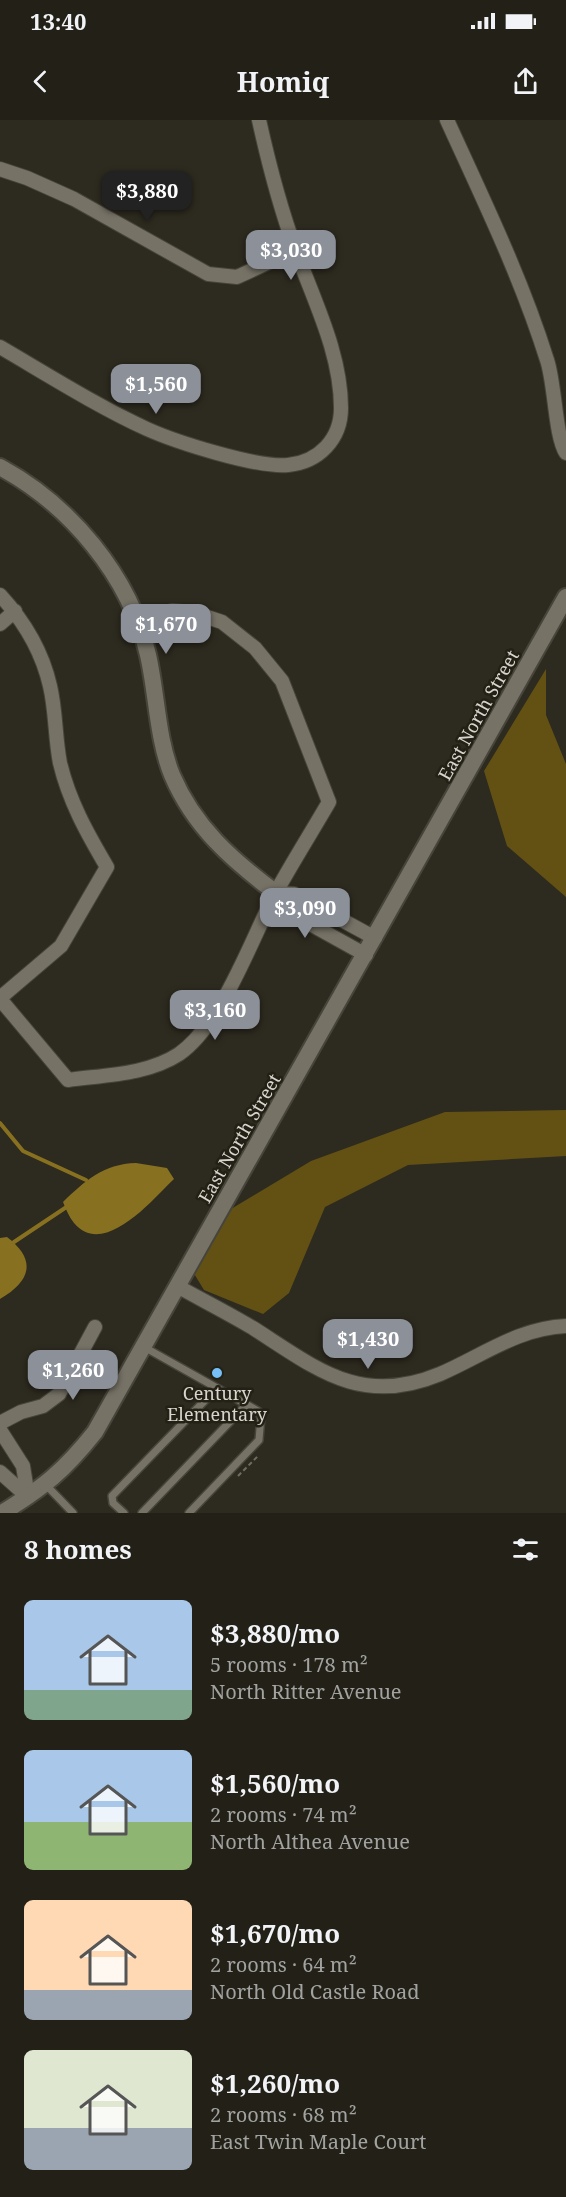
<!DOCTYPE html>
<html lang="en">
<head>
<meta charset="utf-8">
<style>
	body { margin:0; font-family:"Noto Serif",serif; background:#2a2820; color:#f1f3f6; height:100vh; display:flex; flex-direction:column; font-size:22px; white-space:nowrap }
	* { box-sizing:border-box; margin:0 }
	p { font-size:20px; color:#a2a3a1 }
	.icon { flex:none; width:33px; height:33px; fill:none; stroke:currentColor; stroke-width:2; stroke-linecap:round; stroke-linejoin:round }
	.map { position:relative; height:1393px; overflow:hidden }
	.details { display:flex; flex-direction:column; background:#222017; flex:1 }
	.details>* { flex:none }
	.price { position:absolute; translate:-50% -51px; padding:0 14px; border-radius:12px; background:#8c9099; color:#fff; font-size:20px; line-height:39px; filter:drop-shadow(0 2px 3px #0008) }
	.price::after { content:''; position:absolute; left:50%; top:36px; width:18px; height:14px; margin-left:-9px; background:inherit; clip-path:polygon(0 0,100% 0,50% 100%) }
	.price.current { background:#222; color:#fff }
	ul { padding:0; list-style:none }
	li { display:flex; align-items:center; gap:18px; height:150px; padding:0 24px }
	li span { display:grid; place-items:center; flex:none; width:168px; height:120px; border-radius:9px; color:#555 }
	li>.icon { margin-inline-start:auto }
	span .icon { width:72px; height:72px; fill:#fffc; stroke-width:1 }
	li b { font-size:26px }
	h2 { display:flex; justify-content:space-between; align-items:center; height:72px; padding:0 24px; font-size:26px }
	.status { display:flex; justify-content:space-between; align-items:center; height:42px; padding:0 30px; background:#222017; direction:ltr }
	.status svg { height:16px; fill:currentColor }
	header { display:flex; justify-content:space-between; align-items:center; height:78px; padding:0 24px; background:#222017; font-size:27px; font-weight:700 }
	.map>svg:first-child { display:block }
	.forest { fill:#635114 }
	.water { fill:#87701f }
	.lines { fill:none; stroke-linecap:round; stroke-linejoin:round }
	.stream { stroke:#87701f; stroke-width:4 }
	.service-casing { stroke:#47453b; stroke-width:10 }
	.minor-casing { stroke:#47453b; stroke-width:16 }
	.tertiary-casing { stroke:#47453b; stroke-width:20 }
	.path { stroke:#6f6d63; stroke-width:2; stroke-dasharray:4.5 3; stroke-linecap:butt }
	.service { stroke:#767266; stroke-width:7 }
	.minor { stroke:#767266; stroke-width:14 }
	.tertiary { stroke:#767266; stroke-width:16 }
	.poi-dot { fill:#76c0f7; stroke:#232015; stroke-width:2 }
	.labels { text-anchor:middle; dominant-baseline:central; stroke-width:5; stroke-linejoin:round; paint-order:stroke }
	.street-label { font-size:18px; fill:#d7d5ce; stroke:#232015 }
	.poi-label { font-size:18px; fill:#d7d5ce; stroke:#232015 }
</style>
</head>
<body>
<div class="status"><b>13:40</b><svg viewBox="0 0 49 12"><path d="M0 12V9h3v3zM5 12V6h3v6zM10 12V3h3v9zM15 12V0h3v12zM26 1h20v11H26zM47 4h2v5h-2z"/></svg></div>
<header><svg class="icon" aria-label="back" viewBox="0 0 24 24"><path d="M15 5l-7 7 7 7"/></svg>Homiq<svg class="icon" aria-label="share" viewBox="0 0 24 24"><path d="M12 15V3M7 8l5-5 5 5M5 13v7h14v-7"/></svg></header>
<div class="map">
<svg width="566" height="1393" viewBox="0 0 566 1393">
	<rect width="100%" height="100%" fill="#2d2a1f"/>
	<path class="forest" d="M546,549v46l20,49v133l-59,-51 -23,-75z
		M566,990v46l-158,9 -83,42 -36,86 -26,21 -59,-24 -11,-18 38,-63 80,-48 134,-49z"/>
	<path class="water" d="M136,1043l31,5 7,11c-20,19 -70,80 -100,44 -5,-6 -8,-14 -11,-21 22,-21 40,-38 73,-39z
		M7,1117c30,23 24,44 -7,62v-61z"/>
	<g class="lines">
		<path class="stream" d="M0,1003l23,28 63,29
			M14,1122l54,-36"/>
		<g class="service-casing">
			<path id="service" d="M144,1227l114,64 3,5 -2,24 -70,73
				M46,1365l27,28
				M124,1393l-11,-10 -1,-7 105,-108
				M142,1393l104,-108"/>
		</g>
		<g class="minor-casing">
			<path id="minor" d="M447,0c36,79 74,157 100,240 8,23 8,76 19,93
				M0,49l27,9 47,21 134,75 29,3 58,-27
				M0,227c48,28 97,59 147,82 29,13 110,39 141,36 31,-3 53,-26 53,-57 0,-55 -27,-107 -45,-157 -16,-43 -27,-86 -37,-131
				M0,475c24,26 42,56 50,91 6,25 5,52 10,77 9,38 27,70 47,104l-46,79 -61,52
				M0,504l15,-13
				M276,773l9,17 81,45
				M276,773l18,1 81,44
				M0,879l68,81c36,-5 79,-5 111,-26 43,-30 72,-114 96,-160 17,-31 36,-61 54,-92l-47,-121 -27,-33 -33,-26 -27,-9 -23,-2 -32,13
				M177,1166c25,14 51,27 76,42 64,41 108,79 187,46 42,-18 78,-46 126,-48
				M0,1303l21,-11 22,-6 16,-12 36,-67
				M0,1310l23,36 5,31
				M0,1352l28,25"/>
		</g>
		<g class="tertiary-casing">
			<path id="tertiary" d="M0,347c70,38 130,109 148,188 9,39 9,83 24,120 22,52 60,85 104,118
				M2,1393c42,-26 62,-42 93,-81l471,-835"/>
		</g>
		<path class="path" d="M238,1356l21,-21"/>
		<use href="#service" class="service"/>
		<use href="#minor" class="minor"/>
		<use href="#tertiary" class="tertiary"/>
	</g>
	<circle class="poi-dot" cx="217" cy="1253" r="6"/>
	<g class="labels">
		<g class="street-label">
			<text transform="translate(478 595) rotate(-61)">East North Street</text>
			<text transform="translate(239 1018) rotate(-60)">East North Street</text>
		</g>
		<g class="poi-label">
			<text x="217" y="1273">Century<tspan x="217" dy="21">Elementary</tspan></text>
		</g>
	</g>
</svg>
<b class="price current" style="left:147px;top:102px">$3,880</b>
<b class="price" style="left:291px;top:161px">$3,030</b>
<b class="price" style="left:156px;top:295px">$1,560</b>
<b class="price" style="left:166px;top:535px">$1,670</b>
<b class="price" style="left:305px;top:819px">$3,090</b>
<b class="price" style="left:215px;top:921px">$3,160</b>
<b class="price" style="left:368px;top:1250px">$1,430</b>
<b class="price" style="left:73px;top:1281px">$1,260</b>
</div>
<section class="details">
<h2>8 homes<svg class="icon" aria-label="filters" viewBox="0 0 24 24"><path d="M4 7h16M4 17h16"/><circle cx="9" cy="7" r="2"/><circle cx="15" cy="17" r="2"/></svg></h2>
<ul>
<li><span style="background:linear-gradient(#a9c7e8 75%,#7fa58c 0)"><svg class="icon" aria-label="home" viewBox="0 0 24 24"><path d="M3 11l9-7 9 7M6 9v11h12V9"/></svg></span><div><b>$3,880/mo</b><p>5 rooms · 178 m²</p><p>North Ritter Avenue</p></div></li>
<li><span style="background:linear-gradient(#a9c7e8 60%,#8fb573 0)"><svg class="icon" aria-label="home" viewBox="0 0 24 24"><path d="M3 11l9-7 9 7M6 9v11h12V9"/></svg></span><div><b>$1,560/mo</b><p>2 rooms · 74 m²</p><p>North Althea Avenue</p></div></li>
<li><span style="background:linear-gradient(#ffd9b3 75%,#9aa5b1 0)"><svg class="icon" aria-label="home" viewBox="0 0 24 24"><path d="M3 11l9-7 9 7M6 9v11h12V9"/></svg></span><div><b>$1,670/mo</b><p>2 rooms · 64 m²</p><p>North Old Castle Road</p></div></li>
<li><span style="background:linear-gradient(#dfe7d0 65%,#9aa5b1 0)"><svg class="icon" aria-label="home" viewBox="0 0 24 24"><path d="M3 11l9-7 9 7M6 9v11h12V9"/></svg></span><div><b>$1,260/mo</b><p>2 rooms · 68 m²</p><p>East Twin Maple Court</p></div></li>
</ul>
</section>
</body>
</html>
